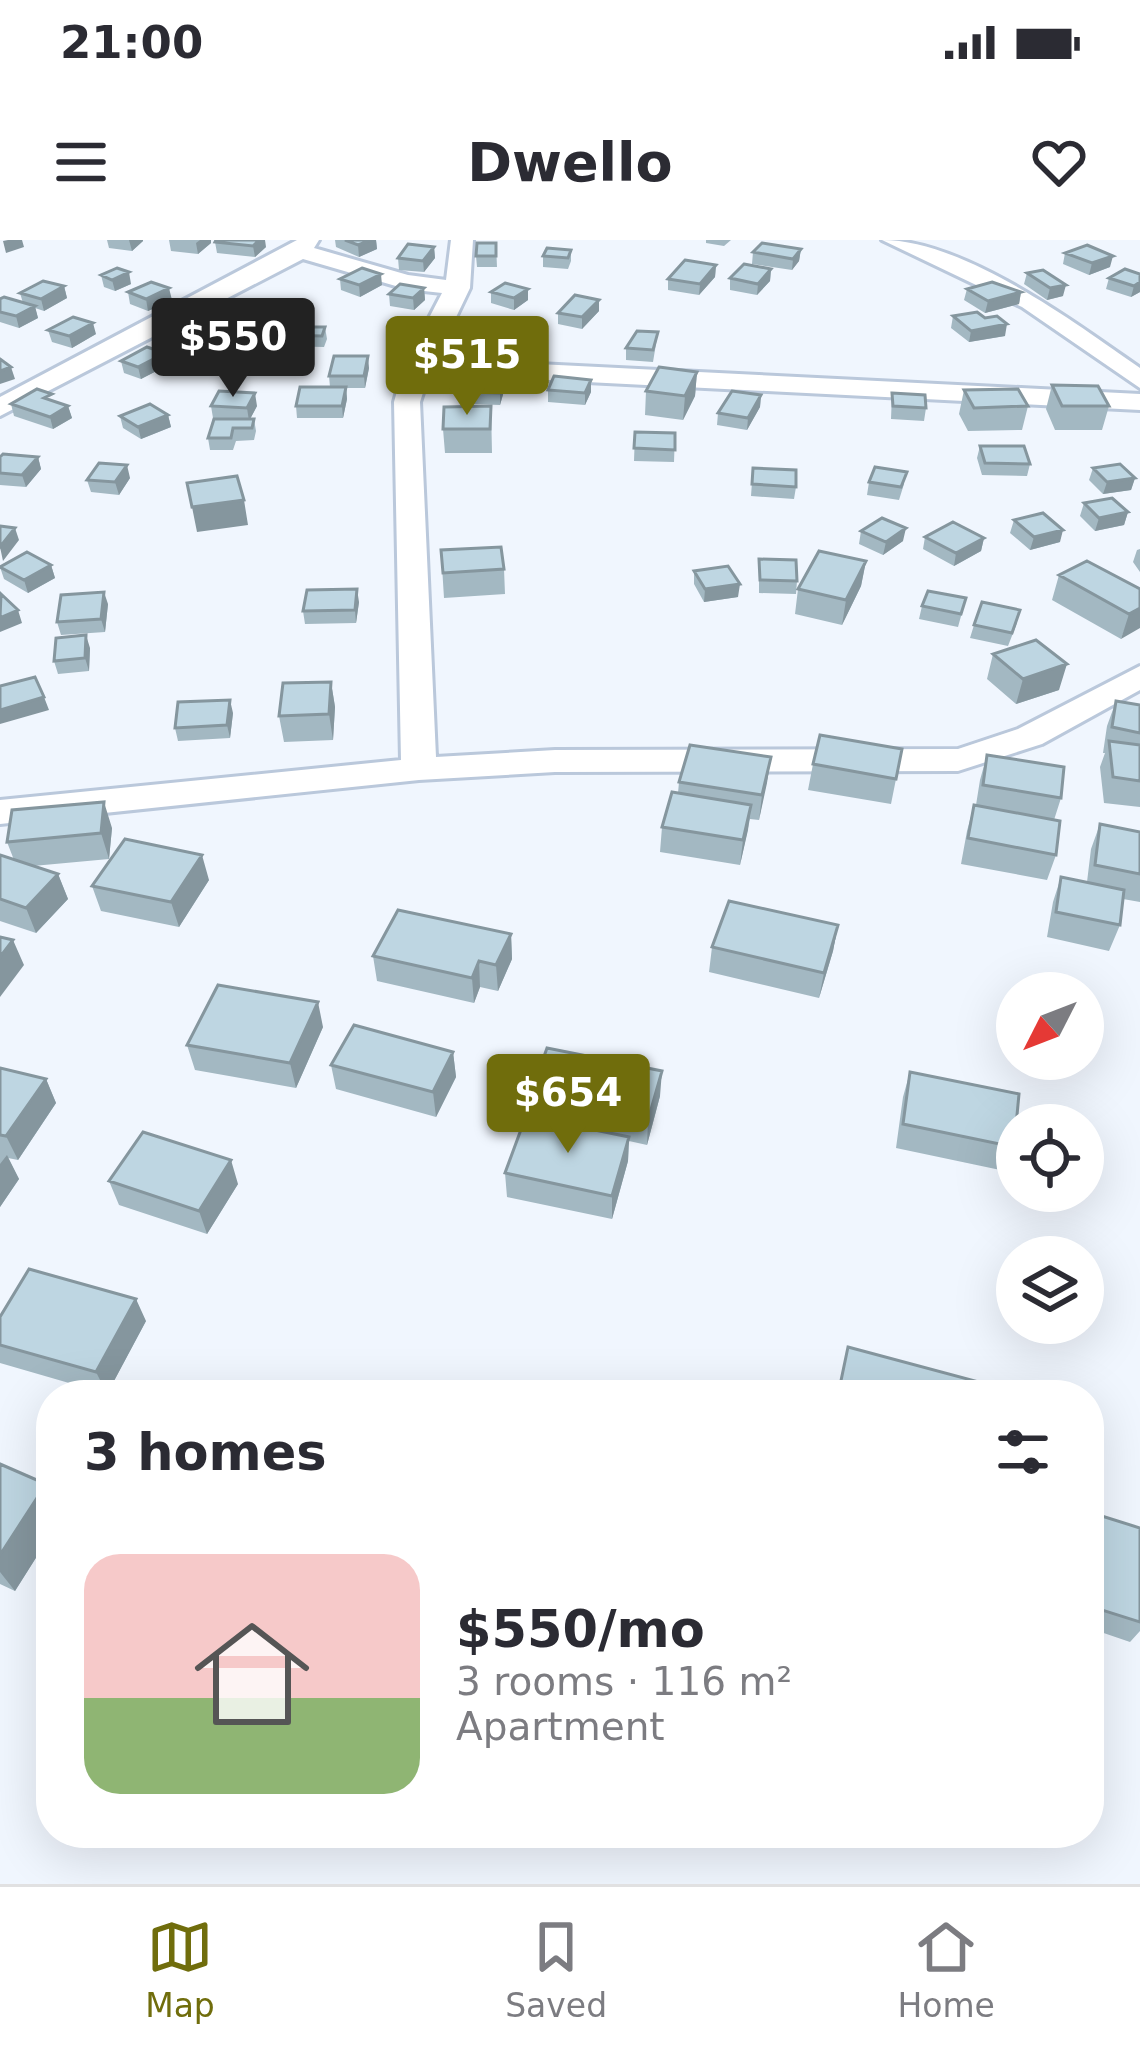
<!DOCTYPE html>
<html lang="en">
<head>
<meta charset="utf-8">
<style>
	body { margin:0; font-family:"DejaVu Sans",sans-serif; background:#f7f7f7; color:#2b2b33; height:100vh; display:flex; flex-direction:column; font-size:45px; white-space:nowrap }
	* { box-sizing:border-box; margin:0 }
	p { font-size:39px; color:#7c7c81 }
	.icon { flex:none; width:66px; height:66px; fill:none; stroke:currentColor; stroke-width:2; stroke-linecap:round; stroke-linejoin:round }
	.map { position:relative; flex:1; overflow:hidden }
	.side { position:absolute; left:36px; top:1140px; width:1068px; height:468px; display:flex; flex-direction:column; background:#fff; border-radius:48px; box-shadow:0 12px 48px #0002 }
	.side>* { flex:none }
	.needle { width:78px; rotate:228deg }
	.controls { position:absolute; left:996px; top:732px; display:grid; gap:24px }
	.controls a { display:grid; place-items:center; width:108px; height:108px; border-radius:50%; background:#fff; box-shadow:0 12px 48px #0002; font-size:60px }
	.price { position:absolute; translate:-50% -102px; padding:0 27px; border-radius:12px; background:#706d0c; color:#fff; font-size:39px; line-height:78px; filter:drop-shadow(0 3px 6px #0008) }
	.price::after { content:''; position:absolute; left:50%; top:72px; width:36px; height:27px; margin-left:-18px; background:inherit; clip-path:polygon(0 0,100% 0,50% 100%) }
	.price.active { background:#222; color:#fff }
	ul { padding:0; list-style:none }
	li { display:flex; align-items:center; gap:36px; height:300px; padding:0 48px }
	li+li { border-top:3px solid #e1e1e2 }
	li span { display:grid; place-items:center; flex:none; width:336px; height:240px; border-radius:36px; color:#555 }
	li>.icon { margin-inline-start:auto }
	span .icon { width:144px; height:144px; fill:#fffc; stroke-width:1 }
	li b { font-size:51px }
	h2 { display:flex; justify-content:space-between; align-items:center; height:144px; padding:0 48px; font-size:51px }
	.status { display:flex; justify-content:space-between; align-items:center; height:84px; padding:0 60px; background:#fff; direction:ltr }
	.status svg { height:33px; fill:currentColor }
	header { display:flex; justify-content:space-between; align-items:center; height:156px; padding:0 48px; background:#fff; font-size:54px; font-weight:600 }
	.tabs { display:flex; justify-content:space-around; align-items:center; height:168px; border-top:3px solid #e1e1e2; background:#fff; font-size:33px; color:#7c7c81 }
	.tabs a { display:grid; justify-items:center; gap:6px }
	.tabs .active { color:#706d0c }
	.map>svg:first-child { display:block }
	.lines { fill:none; stroke-linecap:round; stroke-linejoin:round }
	.minor-casing { stroke:#bac8db; stroke-width:6 }
	.minor { fill:#fff; fill-rule:evenodd }
	.wall { fill:#a3b8c2 }
	.shaded-wall { fill:#85969e }
	.building { fill:#bed6e2; stroke:#85969e; stroke-width:3 }
</style>
</head>
<body>
<div class="status"><b>21:00</b><svg viewBox="0 0 49 12"><path d="M0 12V9h3v3zM5 12V6h3v6zM10 12V3h3v9zM15 12V0h3v12zM26 1h20v11H26zM47 4h2v5h-2z"/></svg></div>
<header><svg class="icon" aria-label="menu" viewBox="0 0 24 24"><path d="M4 6h16M4 12h16M4 18h16"/></svg>Dwello<svg class="icon" aria-label="heart" viewBox="0 0 24 24"><path d="M12 20l-8-8c-3-5 5-10 8-4 3-6 11-1 8 4z"/></svg></header>
<div class="map">
<svg width="1140" height="1644" viewBox="0 0 1140 1644">
	<rect width="100%" height="100%" fill="#f0f6fe"/>
	<g class="lines">
		<g class="minor-casing">
			<path id="minor" d="M297,0h22l-5,8 94,27 38,5 5,-40h22l-3,48 -34,71 704,35v16l-711,-36 -9,28 16,355 119,-7 403,-1 60,-20 122,-63v24l-98,54 -84,27 -403,1 -136,8 -419,44v-24l401,-40 -7,-358 10,-36 38,-73 -36,-4 -103,-30 -303,157v-19z
				M882,0c82,0 192,82 258,128v20l-118,-81z"/>
		</g>
		<use href="#minor" class="minor"/>
	</g>
	<path class="wall" d="M107,0h36v1l-11,10 -23,-3z
		M169,0h42v3l-13,11 -27,-3z
		M335,0h41l1,9 -18,8 -23,-10z
		M706,0h25l-7,6 -18,-3z
		M215,2l51,5 -11,10 -38,-4z
		M496,3l1,24h-20l-1,-11z
		M434,7l1,11 -11,14 -25,-2 -1,-12z
		M801,9l-2,12 -7,9 -40,-6 1,-12z
		M571,10v11l-3,8 -25,-2v-11z
		M1065,13l45,14 -21,8 -26,-11z
		M716,25l-1,12 -16,18 -31,-5v-11z
		M771,29l-1,12 -13,14 -27,-5v-12z
		M1027,33l36,23 -16,4 -23,-16z
		M1140,34v18l-9,5 -25,-8 3,-11z
		M101,35l30,9 -16,7 -11,-4z
		M340,39l42,6 -22,12 -19,-7z
		M64,46l3,12 -23,13 -9,-3 3,10 -19,10 -19,-6v-23l23,4 -3,-10z
		M424,48l1,12 -11,10 -24,-4 -1,-12z
		M967,49l54,3 -2,12 -34,9 -21,-13z
		M128,52l44,8 -24,11 -18,-7z
		M491,52l37,8 -14,10 -23,-7z
		M599,60v11l-17,18 -24,-5v-11z
		M953,76l52,20 -36,6 -18,-14z
		M312,77l1,10h12l2,12 -3,8 -46,-1 -2,-11z
		M251,88l2,12 -41,13 -14,-10 -2,-11z
		M48,90l48,4 -24,14 -20,-6z
		M658,92l-5,30 -27,-2v-12z
		M121,121l47,4 -27,14 -17,-6z
		M369,128l-4,20h-19l1,11 -4,19h-46l-1,-12 34,-19 -1,-11z
		M505,132l1,12 -6,21 -28,-1v-12z
		M697,132l-2,24 -12,24 -38,-5 1,-24z
		M591,140v12l-6,13 -37,-3v-12z
		M1052,145l57,21 -7,24h-47l-9,-21z
		M964,150l64,16 -6,24 -54,1 -9,-17z
		M892,153l34,15 -2,13 -33,-2z
		M761,155l-1,12 -13,23 -30,-5 1,-12z
		M54,162l14,4 4,12 -19,11 -39,-13 -3,-12z
		M211,166h46l-7,13h4l2,12 -2,9 -18,1 -3,9h-23l-2,-12 5,-20z
		M491,166l1,47h-47l-2,-24z
		M168,175l3,12 -30,12 -18,-11 -3,-12z
		M635,192l40,1 -1,29 -40,-1z
		M980,206l50,18 -3,12 -45,-1 -5,-17z
		M0,217h38l3,12 -15,18 -26,-2z
		M753,228l43,19 -2,12 -43,-3z
		M1093,228l42,10 -4,12 -28,4 -14,-14z
		M130,238l-11,17 -28,-3 -4,-12z
		M869,242l35,2 -5,16 -32,-5z
		M1084,263l44,9 -4,13 -29,6 -15,-15z
		M1014,280l46,22 -30,8 -20,-17z
		M861,291l42,10 -20,14 -24,-11z
		M925,297l59,1 -3,13 -27,15 -31,-17z
		M1140,309v23l-7,-10 4,-12z
		M441,310l63,19 1,25 -61,4z
		M759,319l38,22 -1,13 -37,-1z
		M866,321l-5,25 -19,39 -47,-11 3,-25z
		M51,325l4,13 -27,15 -24,-14 -4,-12z
		M694,331l44,26 -34,5 -10,-18z
		M1059,335l81,14 -19,50 -69,-39z
		M966,358l-8,29 -39,-8 3,-13z
		M359,362l-3,21 -51,1 -2,-13z
		M108,364l-3,28 -44,3 -4,-13z
		M1017,383l-9,23 -38,-8 4,-13z
		M90,408l-1,23 -31,3 -4,-13z
		M993,414l66,36 -43,14 -29,-25z
		M331,442l4,25 -2,33 -49,2 -5,-26z
		M1116,461l24,4v102l-36,-4 -4,-36 5,-14h-2l4,-27z
		M233,473l-3,25 -52,3 -3,-13z
		M902,509l-11,55 -83,-14 5,-26z
		M987,515l74,43 -7,22 2,35 -9,25 -86,-16 6,-33 7,-26h2l4,-25z
		M771,517l-12,63 -9,-1 -10,46 -80,-13 2,-25 16,-34 1,-11z
		M1100,584l40,8v70l-17,-3 -3,26 -11,26 -62,-14 6,-35 8,-25 26,5 4,-33z
		M112,588l-3,31 -76,7 25,8 10,25 -32,34 -36,-12v-66l14,5 -7,-18z
		M209,640l-30,47 -78,-16 -9,-25z
		M838,685l-5,26 -14,47 -110,-26 3,-25z
		M511,694l1,25 -14,32 -18,-4 -6,16 -97,-22 -4,-25z
		M323,787l-27,61 -101,-18 -8,-25z
		M453,812l3,25 -20,40 -100,-28 -5,-24z
		M0,828l46,11 10,24 -38,57 -10,-2 11,21 -19,28z
		M910,832l104,75 -9,24 -109,-23 7,-51z
		M530,856h130l-13,49 -18,-4 -1,20 -16,58 -105,-22 -2,-24 26,-56z
		M109,941l129,3 -31,50 -88,-29z
		M0,1077l146,4 -39,73 -107,-31z
		M0,1224l51,27v43l-36,57 -15,-7z
		M1089,1272l51,16v103l-10,11 -41,-14z"/>
	<path class="shaded-wall" d="M8,0h14l2,7 -18,6 -3,-12z
		M129,0h14v1l-11,10z
		M200,0h11v3l-13,11 -2,-11z
		M259,0h6l1,7 -11,10 -2,-11z
		M371,0h5l1,9 -18,8 -1,-12z
		M434,7l1,11 -11,14 -1,-11z
		M801,9l-2,12 -7,9 1,-11z
		M1113,16l-3,11 -21,8 3,-12z
		M716,25l-1,12 -16,18 1,-11z
		M771,29l-1,12 -13,14 1,-11z
		M129,32l2,12 -16,7 -3,-11z
		M381,34l1,11 -22,12 -1,-12z
		M1140,42v10l-9,5 3,-11z
		M1066,45l-3,11 -16,4 3,-12z
		M64,46l3,12 -23,13 -3,-12z
		M169,48l3,12 -24,11 -2,-12z
		M424,48l1,12 -11,10 -1,-12z
		M528,49v11l-14,10v-12z
		M1021,52l-2,12 -34,9 3,-12z
		M599,60v11l-17,18v-12z
		M35,66l3,12 -19,10 -3,-12z
		M93,83l3,11 -24,14 -3,-12z
		M1007,84l-2,12 -36,6 2,-11z
		M251,88l2,12 -41,13 -2,-12z
		M165,113l3,12 -27,14 -3,-12z
		M368,116l1,12 -4,20 -1,-12z
		M11,127l4,12 -15,5v-13z
		M505,132l1,12 -6,21v-12z
		M697,132l-2,24 -12,24 2,-24z
		M591,140v12l-6,13v-12z
		M346,147l1,12 -4,19 -1,-12z
		M255,153l2,13 -8,15 -2,-13z
		M761,155l-1,12 -13,23 1,-12z
		M68,166l4,12 -19,11 -3,-12z
		M168,175l3,12 -30,12 -3,-12z
		M38,217l3,12 -15,18 -4,-12z
		M127,225l3,13 -11,17 -4,-13z
		M1135,238l-4,12 -28,4 4,-12z
		M244,260l4,25 -51,7 -5,-25z
		M1128,272l-4,13 -29,6 4,-13z
		M15,288l4,12 -16,21 -3,-14z
		M906,288l-3,13 -20,14 3,-13z
		M1063,290l-3,12 -30,8 4,-13z
		M984,298l-3,13 -27,15 2,-13z
		M866,321l-5,25 -19,39 4,-25z
		M51,325l4,13 -27,15 -4,-13z
		M740,344l-2,13 -34,5 1,-13z
		M357,349l2,13 -3,21 -1,-13z
		M104,352l4,12 -3,28 -4,-13z
		M1140,368v20l-19,11 8,-25z
		M18,370l4,13 -22,9v-14z
		M86,395l4,13 -1,23 -4,-13z
		M1067,424l-8,26 -43,14 7,-25z
		M331,442l4,25 -2,33 -4,-26z
		M44,457l5,13 -49,14v-14z
		M230,460l3,13 -3,25 -3,-13z
		M771,517l-4,26 -8,37 3,-25z
		M104,562l8,26 -3,31 -8,-26z
		M751,565l-3,25 -8,35 3,-25z
		M202,615l7,25 -30,47 -8,-25z
		M58,634l10,25 -32,34 -10,-25z
		M838,685l-5,26 -14,47 5,-25z
		M511,694l1,25 -14,32 -2,-26z
		M13,700l11,25 -24,32v-40z
		M479,721l1,26 -6,16 -2,-25z
		M318,762l5,25 -27,61 -6,-25z
		M453,812l3,25 -20,40 -3,-25z
		M662,831l-2,25 -13,49 1,-25z
		M46,839l10,24 -38,57 -12,-24z
		M629,897l-1,24 -16,58v-23z
		M7,915l12,24 -19,28v-43z
		M231,920l7,24 -31,50 -8,-23z
		M136,1059l10,22 -39,73 -11,-22z
		M46,1244l5,7v43l-36,57 -15,-19v-17z"/>
	<path class="building" d="M216,0h43l-6,6 -38,-4z
		M345,0h26l-13,5z
		M477,3h19v13h-20z
		M762,3l39,6 -8,10 -40,-7z
		M408,4l26,3 -11,14 -25,-3z
		M1087,5l26,11 -21,7 -27,-10z
		M547,8l24,2 -3,8 -25,-2z
		M685,20l31,5 -16,19 -32,-5z
		M744,24l27,5 -13,15 -28,-6z
		M117,28l12,4 -17,8 -11,-5z
		M362,28l19,6 -22,11 -19,-6z
		M1125,29l15,5v8l-6,4 -25,-8z
		M1043,30l23,15 -16,3 -23,-15z
		M43,41l21,5 -23,13 -21,-6z
		M151,42l18,6 -23,11 -18,-7z
		M992,42l29,10 -33,9 -21,-12z
		M505,43l23,6 -14,9 -23,-6z
		M400,44l24,4 -11,10 -24,-4z
		M575,55l24,5 -17,17 -24,-4z
		M4,57l31,9 -19,10 -16,-4v-13z
		M977,72l8,6 12,-2 10,8 -36,7 -18,-15z
		M284,76l28,1 -3,10h16l-3,9 -46,-1z
		M73,77l20,6 -24,13 -21,-6z
		M236,79l15,9 -41,13 -14,-9z
		M637,91l21,1 -5,18 -27,-2z
		M147,107l18,6 -27,14 -17,-6z
		M334,116h34l-4,20h-35z
		M0,119l11,8 -11,4z
		M659,127l38,5 -12,24 -39,-5z
		M478,131l27,1 -5,21 -28,-1z
		M554,136l37,4 -6,13 -37,-3z
		M1052,145l46,1 11,20h-47z
		M300,147h46l-4,19h-46z
		M37,149l15,5 -8,4 24,8 -18,11 -39,-13z
		M1018,149l10,17 -54,2 -10,-18z
		M219,151l36,2 -8,15 -36,-2z
		M732,151l29,4 -13,23 -30,-5z
		M892,153l33,2 1,13 -33,-2z
		M150,164l18,11 -30,12 -18,-11z
		M491,166l-1,23h-47l1,-22z
		M214,179h40l-2,9h-19l-2,10h-23z
		M635,192l40,1v17l-41,-2z
		M980,206h44l6,18 -45,-1z
		M3,214l35,3 -16,18 -22,-2v-16z
		M99,223l28,2 -12,17 -28,-2z
		M1120,224l15,14 -28,4 -14,-14z
		M875,227l32,5 -6,15 -32,-5z
		M753,228l43,2v17l-44,-3z
		M237,236l7,24 -52,7 -5,-24z
		M1112,258l16,14 -29,6 -15,-15z
		M1043,273l20,17 -29,7 -20,-17z
		M882,278l24,10 -20,14 -25,-11z
		M953,282l31,16 -28,15 -31,-16z
		M0,286l15,2 -15,19z
		M501,307l3,22 -61,4 -2,-23z
		M819,311l47,10 -20,39 -48,-11z
		M27,312l24,13 -27,15 -24,-13z
		M759,319l37,1 1,21 -37,-1z
		M1087,321l53,28v19l-11,6 -70,-39z
		M728,326l12,18 -35,5 -11,-18z
		M357,349l-2,21 -52,1 4,-21z
		M928,351l38,7 -5,16 -39,-8z
		M104,352l-3,27 -44,3 4,-27z
		M1,354l17,16 -18,8z
		M982,362l38,8 -8,23 -38,-8z
		M86,395l-1,23 -31,3 2,-23z
		M1036,400l31,24 -44,15 -30,-25z
		M35,437l9,20 -44,13v-24z
		M331,442l-2,32 -50,2 4,-33z
		M230,460l-3,25 -52,3 3,-26z
		M1116,461l24,4v28l-28,-6z
		M820,495l82,14 -6,30 -83,-15z
		M1109,501l31,4v36l-27,-4z
		M690,505l81,12 -9,38 -83,-13z
		M987,515l77,12 -3,31 -78,-13z
		M672,552l79,13 -8,35 -81,-13z
		M104,562l-3,31 -94,9 5,-32z
		M974,565l86,16 -4,34 -88,-17z
		M1100,584l40,8v42l-45,-9z
		M125,599l77,16 -31,47 -79,-16z
		M0,615l58,19 -32,34 -26,-9z
		M1061,637l63,13 -4,35 -64,-13z
		M729,661l109,24 -14,48 -112,-26z
		M398,670l113,24 -15,31 -17,-4 -7,17 -99,-22z
		M0,697l13,3 -13,17z
		M218,745l100,17 -28,61 -103,-18z
		M354,785l99,27 -20,40 -102,-27z
		M547,808l115,23 -14,49 -118,-24z
		M0,828l46,11 -40,57 -6,-1z
		M910,832l109,22 -5,53 -111,-23z
		M526,876l103,21 -17,59 -107,-23z
		M143,892l88,28 -32,51 -90,-30z
		M29,1029l107,30 -40,73 -96,-27v-28z
		M848,1107l131,35 -2,13h-139z
		M599,1146l50,9h-52z
		M0,1224l46,20 -46,71z
		M1089,1272l51,16v94l-51,-16z"/>
</svg>
<div class="controls">
<a><svg class="needle" viewBox="-14 -14 28 28"><path d="M0-13l5 13h-10z" fill="#e53935"/><path d="M0 13l5-13h-10z" fill="#7c7c81"/></svg></a>
<a><svg class="icon" aria-label="locate" viewBox="0 0 24 24"><circle cx="12" cy="12" r="6"/><path d="M12 2v4M12 18v4M2 12h4M18 12h4"/></svg></a>
<a><svg class="icon" aria-label="layers" viewBox="0 0 24 24"><path d="M12 4l9 5-9 5-9-5zM3 14l9 5 9-5"/></svg></a>
</div>
<b class="price active" style="left:233px;top:160px">$550</b>
<b class="price" style="left:467px;top:178px">$515</b>
<b class="price" style="left:568px;top:916px">$654</b>
<section class="side">
<h2>3 homes<svg class="icon" aria-label="filters" viewBox="0 0 24 24"><path d="M4 7h16M4 17h16"/><circle cx="9" cy="7" r="2"/><circle cx="15" cy="17" r="2"/></svg></h2>
<ul>
<li><span style="background:linear-gradient(#f6c9c9 60%,#8fb573 0)"><svg class="icon" aria-label="home" viewBox="0 0 24 24"><path d="M3 11l9-7 9 7M6 9v11h12V9"/></svg></span><div><b>$550/mo</b><p>3 rooms · 116 m²</p><p>Apartment</p></div></li>
</ul>
</section>
</div>
<nav class="tabs">
<a class="active"><svg class="icon" aria-label="map" viewBox="0 0 24 24"><path d="M3 6l6-2 6 2 6-2v14l-6 2-6-2-6 2zM9 4v14M15 6v14"/></svg>Map</a>
<a><svg class="icon" aria-label="saved" viewBox="0 0 24 24"><path d="M7 4h10v16l-5-4-5 4z"/></svg>Saved</a>
<a><svg class="icon" aria-label="home" viewBox="0 0 24 24"><path d="M3 11l9-7 9 7M6 9v11h12V9"/></svg>Home</a>
</nav>
</body>
</html>
